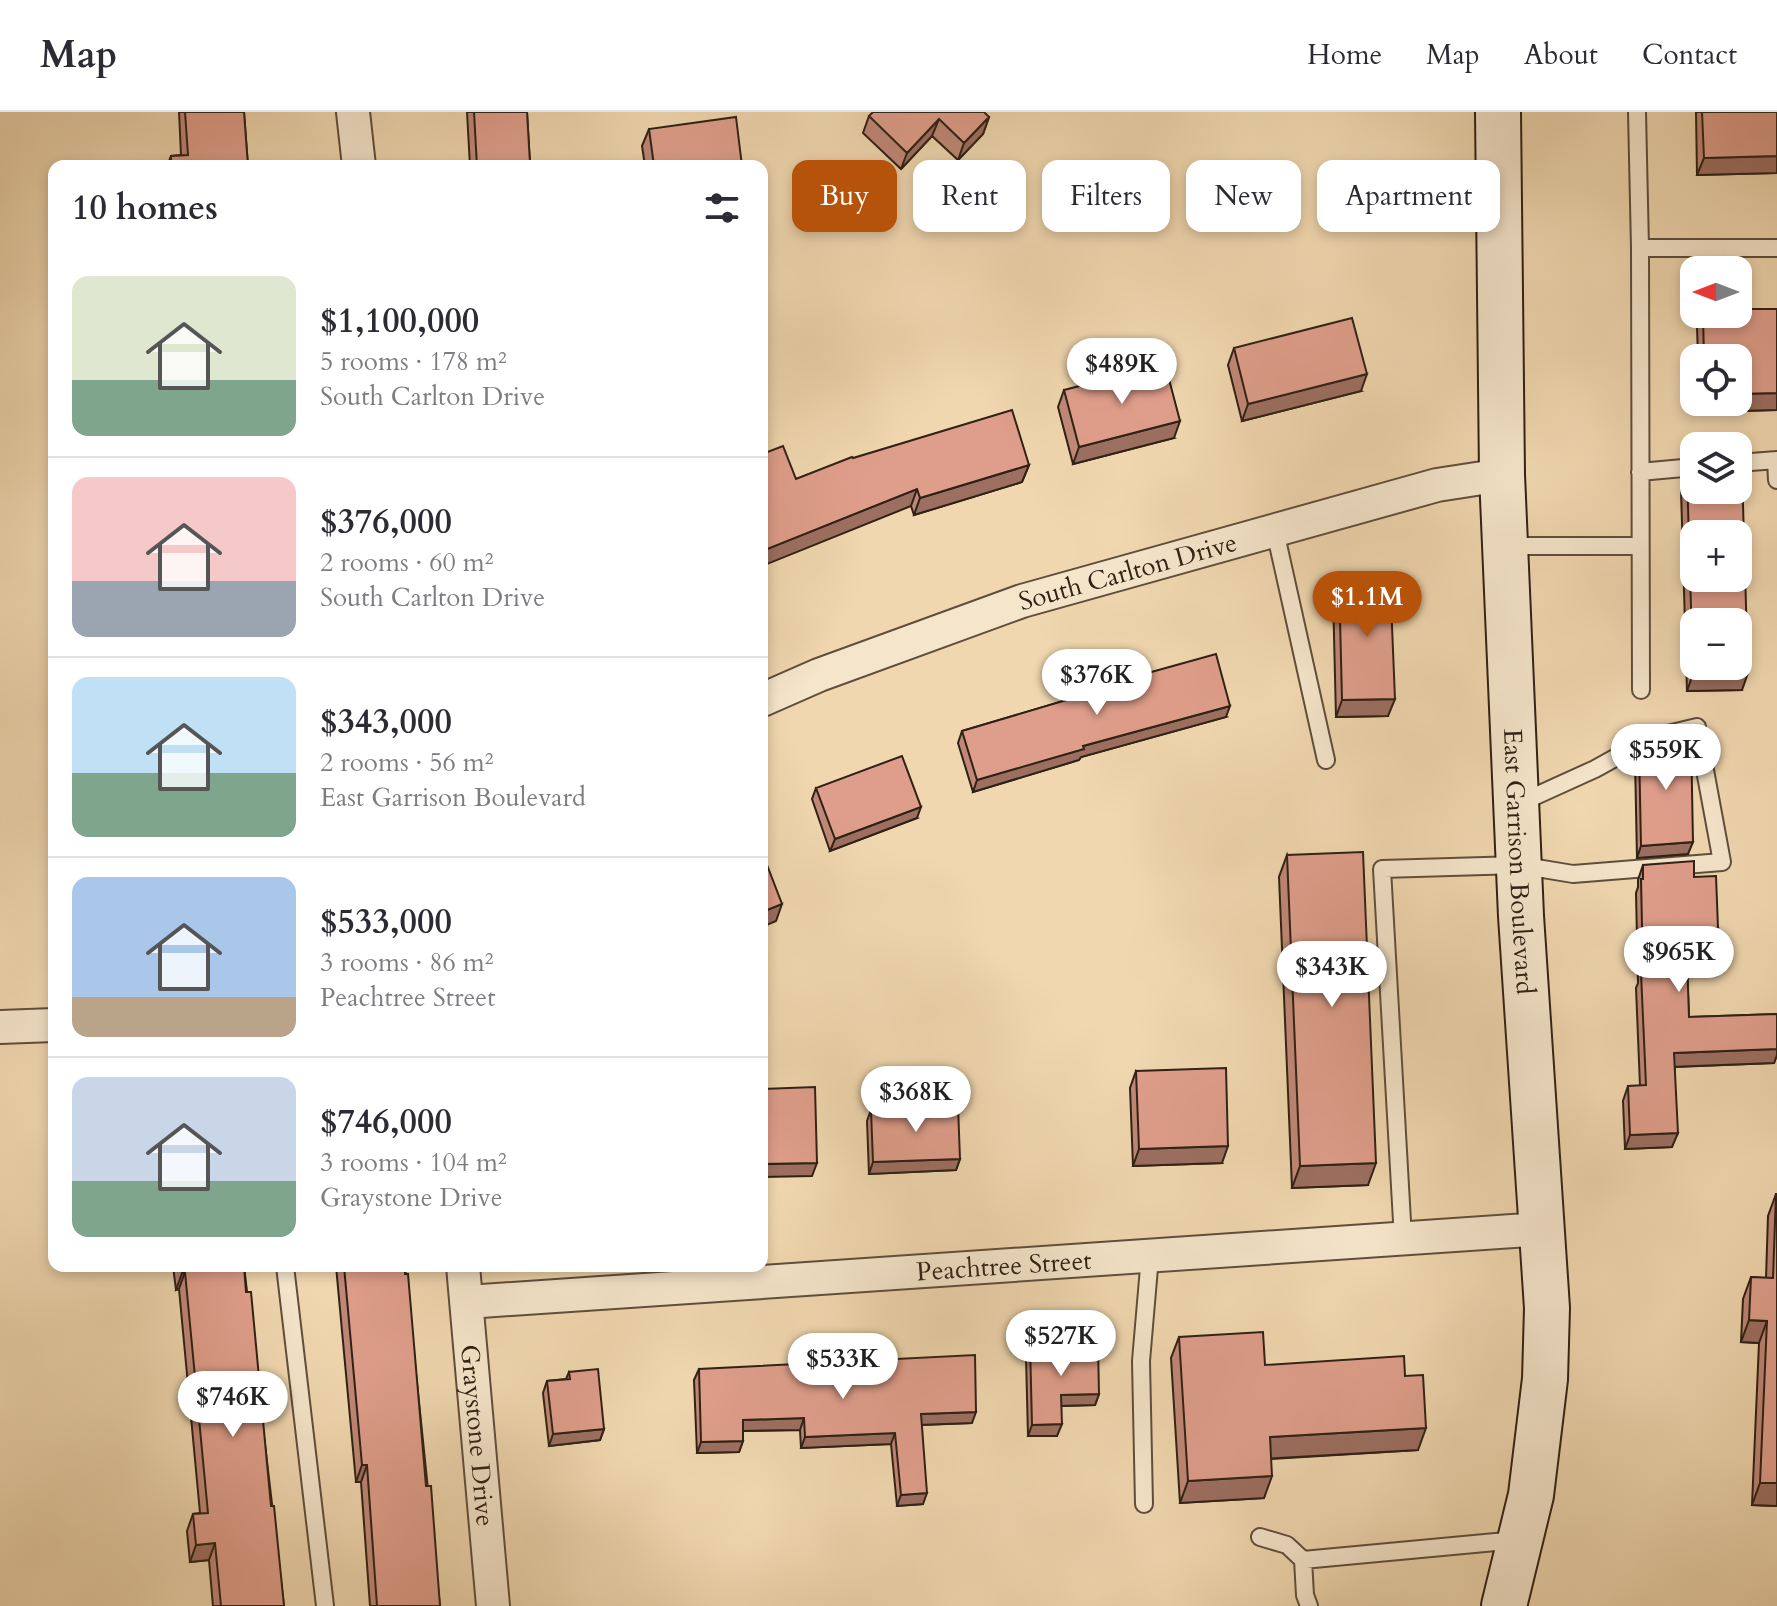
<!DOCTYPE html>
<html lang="en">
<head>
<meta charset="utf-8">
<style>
	body { margin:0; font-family:Cardo,serif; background:#f2f2f3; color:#2b2b33; height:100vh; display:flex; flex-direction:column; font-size:30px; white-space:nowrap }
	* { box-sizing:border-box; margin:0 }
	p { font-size:26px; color:#7c7c81 }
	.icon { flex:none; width:44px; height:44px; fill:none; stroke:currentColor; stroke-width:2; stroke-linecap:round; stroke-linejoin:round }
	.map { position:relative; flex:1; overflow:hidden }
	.sheet { position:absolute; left:48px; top:48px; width:720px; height:1112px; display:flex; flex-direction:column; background:#fff; border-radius:16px; box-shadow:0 4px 12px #0003 }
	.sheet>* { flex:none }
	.top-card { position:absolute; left:792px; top:48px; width:760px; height:72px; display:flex; gap:16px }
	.needle { width:52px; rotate:270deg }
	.buttons { position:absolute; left:1680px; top:144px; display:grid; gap:16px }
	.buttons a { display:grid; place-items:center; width:72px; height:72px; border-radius:16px; background:#fff; box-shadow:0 4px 12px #0003; font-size:40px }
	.price { position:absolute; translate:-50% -68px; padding:0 18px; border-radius:28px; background:#fff; color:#222; font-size:26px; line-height:52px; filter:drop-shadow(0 2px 4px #0008) }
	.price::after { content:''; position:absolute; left:50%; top:48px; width:24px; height:18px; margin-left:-12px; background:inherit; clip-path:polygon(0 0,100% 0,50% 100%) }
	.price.selected { background:#b45309; color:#fff }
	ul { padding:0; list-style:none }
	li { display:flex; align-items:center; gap:24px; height:200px; padding:0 24px }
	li+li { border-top:2px solid #e1e1e2 }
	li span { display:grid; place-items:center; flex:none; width:224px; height:160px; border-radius:16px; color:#555 }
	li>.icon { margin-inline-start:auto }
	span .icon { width:96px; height:96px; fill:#fffc; stroke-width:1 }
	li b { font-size:34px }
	h2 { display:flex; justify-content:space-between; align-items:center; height:96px; padding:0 24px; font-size:34px }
	.tag { padding:0 28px; border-radius:16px; background:#fff; box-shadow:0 4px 12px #0003; font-size:28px; line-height:72px }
	.tag.selected { background:#b45309; color:#fff }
	header { display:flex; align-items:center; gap:48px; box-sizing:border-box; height:112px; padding:0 40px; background:#fff; border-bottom:2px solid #e1e1e2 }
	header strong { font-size:38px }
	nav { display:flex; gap:44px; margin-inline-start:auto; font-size:28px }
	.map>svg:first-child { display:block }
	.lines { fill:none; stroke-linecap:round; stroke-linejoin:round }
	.lane-casing { stroke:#5f4e3c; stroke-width:20 }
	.street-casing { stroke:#5f4e3c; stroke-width:36 }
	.secondary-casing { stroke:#2f2115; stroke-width:48 }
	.lane { stroke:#f5e5cb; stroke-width:16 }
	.street { stroke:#f5e5cb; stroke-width:32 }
	.secondary { stroke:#f5e5cb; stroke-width:44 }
	.wall { fill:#c08878; stroke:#2f2115; stroke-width:2 }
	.shaded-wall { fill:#9c6f61; stroke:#2f2115; stroke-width:2 }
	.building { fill:#df9e8b; stroke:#2f2115; stroke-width:2; fill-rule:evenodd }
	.labels { text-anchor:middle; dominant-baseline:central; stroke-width:6; stroke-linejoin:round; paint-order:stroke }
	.street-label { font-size:26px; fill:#2f2115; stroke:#f5e5cb }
</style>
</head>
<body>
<header>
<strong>Map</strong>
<nav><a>Home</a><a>Map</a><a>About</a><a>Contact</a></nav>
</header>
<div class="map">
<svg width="1777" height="1494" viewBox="0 0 1777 1494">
	<rect width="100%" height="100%" fill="#f0d7af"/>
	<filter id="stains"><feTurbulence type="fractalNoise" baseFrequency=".0025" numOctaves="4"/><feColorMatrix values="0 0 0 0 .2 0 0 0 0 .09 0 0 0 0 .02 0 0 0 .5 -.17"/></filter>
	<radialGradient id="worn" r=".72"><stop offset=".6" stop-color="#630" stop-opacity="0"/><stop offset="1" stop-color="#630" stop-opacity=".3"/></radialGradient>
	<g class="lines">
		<g class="lane-casing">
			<path id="lane" d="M1637,0l3,136 1,442
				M1640,136h137
				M1776,348l1,20
				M1738,351l39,-3
				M1640,360l54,-5
				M1275,419l51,229
				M1506,434h134
				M1403,1127l-21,-370 137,-4 54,9 149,-12 -25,-135 -46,11 -56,31 -75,34
				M285,1154l40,340
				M1144,1392l-3,-143 9,-105
				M1260,1425l27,8 16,15 2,35 4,11
				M1303,1448l214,-20"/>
		</g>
		<g class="street-casing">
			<g id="street">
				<path d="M353,0l6,54"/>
				<path id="s1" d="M762,588l57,-25 203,-74 415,-116 65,-10"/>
				<path d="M0,915l54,-2"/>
				<path id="s2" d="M463,1154l30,340"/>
				<path id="s3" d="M467,1190l1076,-73"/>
			</g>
		</g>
		<g class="secondary-casing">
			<g id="secondary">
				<path id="s4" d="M1498,0l4,363 19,441 26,392 -2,71 -14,116 -27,111"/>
			</g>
		</g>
		<use href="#lane" class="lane"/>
		<use href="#street" class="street"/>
		<use href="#secondary" class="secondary"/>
	</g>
	<path class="wall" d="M179,0h65l4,54h-81l4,-10 10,-1z
		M467,0h60l3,51 25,3h-85z
		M1696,0h81v61l-80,2z
		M869,4l120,1 -6,17 -25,26 -26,-24 -31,33 -38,-36z
		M649,17l93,37h-97l-3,-20z
		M1777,197v101l-78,2v-10h39v-44h-40l-1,-31 5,-13h36z
		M1234,236l127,43 -119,30 -14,-56z
		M1064,278l110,48 -101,26 -15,-57z
		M853,346l176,7 -7,17 -108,33 -3,-9 -115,-27z
		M1687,361l55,217 -55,1 -6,-201z
		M1339,466l49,138 -52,1 -3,-122z
		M1119,569l107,36 -145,40 -2,3 -106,32 -15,-49 4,-12 156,-46z
		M1639,636l49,106 -51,4 -2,-98z
		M816,676l101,30 -87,33 -18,-52z
		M1287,743l81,330 -76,3 -13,-311z
		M1643,753l51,12 24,51 -5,14 -27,1 3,74 88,-3v41l-3,8 -99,4 -3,80 -47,2 -2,-48 5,-15h12l-4,-98 2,-5 -2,-90 2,-6v-7z
		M1136,959l86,92 -89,3 -3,-78z
		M871,998l89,49 -4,11 -87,4 -2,-53z
		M1776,1082h1v312l-25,-1 7,-162 -18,-1 2,-43 8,-22 15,1 2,-62z
		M173,1154h71l40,340h-71l-4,-46 -19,2 -3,-31 6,-17 7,-1 -21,-224 -3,1z
		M336,1154h69l35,340h-70l-9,-124h-5z
		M1179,1225l86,28 140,11 13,74 -147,9 -7,39 -84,5 -9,-145z
		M1030,1233l69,49 -4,11 -34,1 -4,30h-29l-2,-79z
		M699,1257l273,54 -50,2 1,79 -26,2 -6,-62 -90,4 -1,-18 -57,1v10l-4,11 -42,1 -3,-73z
		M569,1260l35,57 -4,11 -51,6 -6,-53 4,-12 19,-2z"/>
	<path class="shaded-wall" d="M989,5l-6,17 -25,26 6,-17z
		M939,7l-7,17 -31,33 6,-16z
		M1777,44v17l-80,2 7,-17z
		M1367,262l-6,17 -119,30 6,-17z
		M1777,281v17l-78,2 4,-10h35v-8z
		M1180,309l-6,17 -101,26 6,-17z
		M1029,353l-7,17 -108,33 6,-17z
		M917,377l-6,17 -149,60v-15z
		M1748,561l-6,17 -55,1 6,-17z
		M1395,587l-7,17 -52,1 6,-17z
		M1230,594l-4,11 -145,40 -2,3 -106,32 4,-12 106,-34z
		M921,695l-4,11 -87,33 5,-12z
		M1693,730l-5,12 -51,4 4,-12z
		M782,792l-6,17 -14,6v-15z
		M1718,816l-5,14 -33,1 6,-14z
		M1777,937v6l-3,8 -105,4 5,-14z
		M1678,1021l-6,14 -47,2 5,-14z
		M1228,1034l-6,17 -89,3 6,-17z
		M960,1047l-4,11 -87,4 4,-12z
		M817,1051l-5,13 -50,1v-13z
		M1376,1051l-8,22 -76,3 8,-22z
		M185,1160l-6,17 -3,1 6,-17z
		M1749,1208l18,1 -8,22 -18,-1z
		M1099,1282l-4,11 -38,1 4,-11z
		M976,1300l-4,11 -55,2 4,-11z
		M804,1306l-4,12 -61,1 4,-11z
		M1062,1312l-5,12h-29l4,-11z
		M1426,1316l-8,22 -156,9 8,-22z
		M604,1317l-4,11 -51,6 4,-12z
		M895,1321l-4,11 -90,4 4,-11z
		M743,1329l-4,11 -42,1 4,-11z
		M362,1353h5l-6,17h-5z
		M1272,1364l-8,22 -84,5 8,-22z
		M1760,1371h17v23l-25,-1z
		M927,1381l-4,11 -26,2 4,-11z
		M215,1431l-6,17 -19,2 6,-17z"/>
	<path class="building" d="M185,0h59l4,54h-77v-10l17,-1z
		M474,0h53l3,51 25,-2v5h-78z
		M873,0h111l5,5 -25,26 -25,-24 -32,34 -38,-37z
		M1702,0h75v44l-73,2z
		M736,5l6,49h-88l-5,-37z
		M1738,197h39v84l-39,1v-36h-34l-1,-44h35z
		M1352,206l15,56 -119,30 -14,-56z
		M1165,252l15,57 -101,26 -15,-57z
		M1012,298l17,55 -109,33 -3,-9 -155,62v-97l21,-8 13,33 56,-22 1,1z
		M1738,359h4l6,202 -55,1 -6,-201h7v17h44zM1694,422h44v44h-44zM1694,510h44v44h-44z
		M1390,465l5,122 -53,1 -3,-122z
		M1216,542l14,52 -147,40 1,3 -107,31 -15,-49 158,-47 -1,-3z
		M1691,625l2,105 -52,4 -2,-98 18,-10z
		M902,644l19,51 -86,32 -19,-51z
		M762,740l20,52 -20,8z
		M1363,740l13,311 -76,3 -13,-311z
		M1694,749v16l22,-1 2,52 -32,1 3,88 88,-3v35l-103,4 4,80 -48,2 -2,-49 18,-1 -5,-112h2l-2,-94h2v-14z
		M1226,956l2,78 -89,3 -3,-78z
		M815,975l2,76 -55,1v-75z
		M958,994l2,53 -87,3 -2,-52z
		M1776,1082h1v289h-17l7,-162 -18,-1 2,-43 22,1z
		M181,1154h63l2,26h5l20,214h3l10,100h-63l-6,-63 -19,2 -3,-31 15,-1 -23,-241 -3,1z
		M344,1154h61v8h3l18,212h5l9,120h-63l-10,-141h-5z
		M1263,1220l2,33 139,-9 1,20 18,-1 3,53 -156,9 2,39 -84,5 -9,-144z
		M1098,1232l1,50 -38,1 1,29 -30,1 -2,-80z
		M975,1243l1,57 -55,2 6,79 -26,2 -6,-62 -90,4 -1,-19 -61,2v21l-42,1 -2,-73z
		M598,1257l6,60 -51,5 -6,-53 23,-2 -1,-7z"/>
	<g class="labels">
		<g class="street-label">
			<text stroke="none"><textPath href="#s1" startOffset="388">South Carlton Drive</textPath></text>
			<text stroke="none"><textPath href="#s4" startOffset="750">East Garrison Boulevard</textPath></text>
			<text stroke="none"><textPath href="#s3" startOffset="538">Peachtree Street</textPath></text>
			<text stroke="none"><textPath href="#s2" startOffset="170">Graystone Drive</textPath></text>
		</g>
	</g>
	<rect width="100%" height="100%" filter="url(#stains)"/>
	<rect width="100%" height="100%" fill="url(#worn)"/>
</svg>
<div class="buttons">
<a><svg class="needle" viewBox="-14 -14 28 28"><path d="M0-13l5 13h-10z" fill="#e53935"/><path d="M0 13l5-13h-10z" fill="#7c7c81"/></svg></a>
<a><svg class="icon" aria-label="locate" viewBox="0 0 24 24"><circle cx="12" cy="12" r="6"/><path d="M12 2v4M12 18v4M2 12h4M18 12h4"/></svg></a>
<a><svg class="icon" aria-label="layers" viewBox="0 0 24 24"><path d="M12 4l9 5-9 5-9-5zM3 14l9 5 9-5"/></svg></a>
<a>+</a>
<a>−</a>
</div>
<b class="price" style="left:1122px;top:294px">$489K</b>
<b class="price selected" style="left:1367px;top:527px">$1.1M</b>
<b class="price" style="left:1097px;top:605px">$376K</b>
<b class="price" style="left:1666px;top:680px">$559K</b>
<b class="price" style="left:1679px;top:882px">$965K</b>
<b class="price" style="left:1332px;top:897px">$343K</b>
<b class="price" style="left:916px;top:1022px">$368K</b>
<b class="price" style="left:1061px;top:1266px">$527K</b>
<b class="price" style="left:843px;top:1289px">$533K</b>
<b class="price" style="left:233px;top:1327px">$746K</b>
<div class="top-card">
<a class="tag selected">Buy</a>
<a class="tag">Rent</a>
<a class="tag">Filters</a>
<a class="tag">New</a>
<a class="tag">Apartment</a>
</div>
<section class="sheet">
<h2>10 homes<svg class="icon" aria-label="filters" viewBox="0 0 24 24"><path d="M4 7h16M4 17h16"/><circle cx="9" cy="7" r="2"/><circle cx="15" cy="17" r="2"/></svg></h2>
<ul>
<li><span style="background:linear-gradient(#dfe7d0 65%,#7fa58c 0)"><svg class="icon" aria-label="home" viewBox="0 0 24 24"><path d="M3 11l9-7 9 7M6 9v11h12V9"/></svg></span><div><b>$1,100,000</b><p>5 rooms · 178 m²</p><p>South Carlton Drive</p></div></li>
<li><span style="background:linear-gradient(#f6c9c9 65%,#9aa5b1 0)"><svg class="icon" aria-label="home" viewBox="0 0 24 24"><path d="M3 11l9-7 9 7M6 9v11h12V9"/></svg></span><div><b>$376,000</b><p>2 rooms · 60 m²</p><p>South Carlton Drive</p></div></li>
<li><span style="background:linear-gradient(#bfe0f5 60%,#7fa58c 0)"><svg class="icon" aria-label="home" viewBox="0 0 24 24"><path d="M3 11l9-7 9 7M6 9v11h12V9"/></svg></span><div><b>$343,000</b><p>2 rooms · 56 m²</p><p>East Garrison Boulevard</p></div></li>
<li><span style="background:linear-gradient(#a9c7e8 75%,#b9a48a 0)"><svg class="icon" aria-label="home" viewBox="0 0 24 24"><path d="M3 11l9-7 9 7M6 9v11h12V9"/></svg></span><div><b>$533,000</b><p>3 rooms · 86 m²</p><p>Peachtree Street</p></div></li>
<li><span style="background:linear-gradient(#c9d6e8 65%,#7fa58c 0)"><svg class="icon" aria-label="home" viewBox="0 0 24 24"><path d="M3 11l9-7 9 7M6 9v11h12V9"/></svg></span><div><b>$746,000</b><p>3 rooms · 104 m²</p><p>Graystone Drive</p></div></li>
</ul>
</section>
</div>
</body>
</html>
